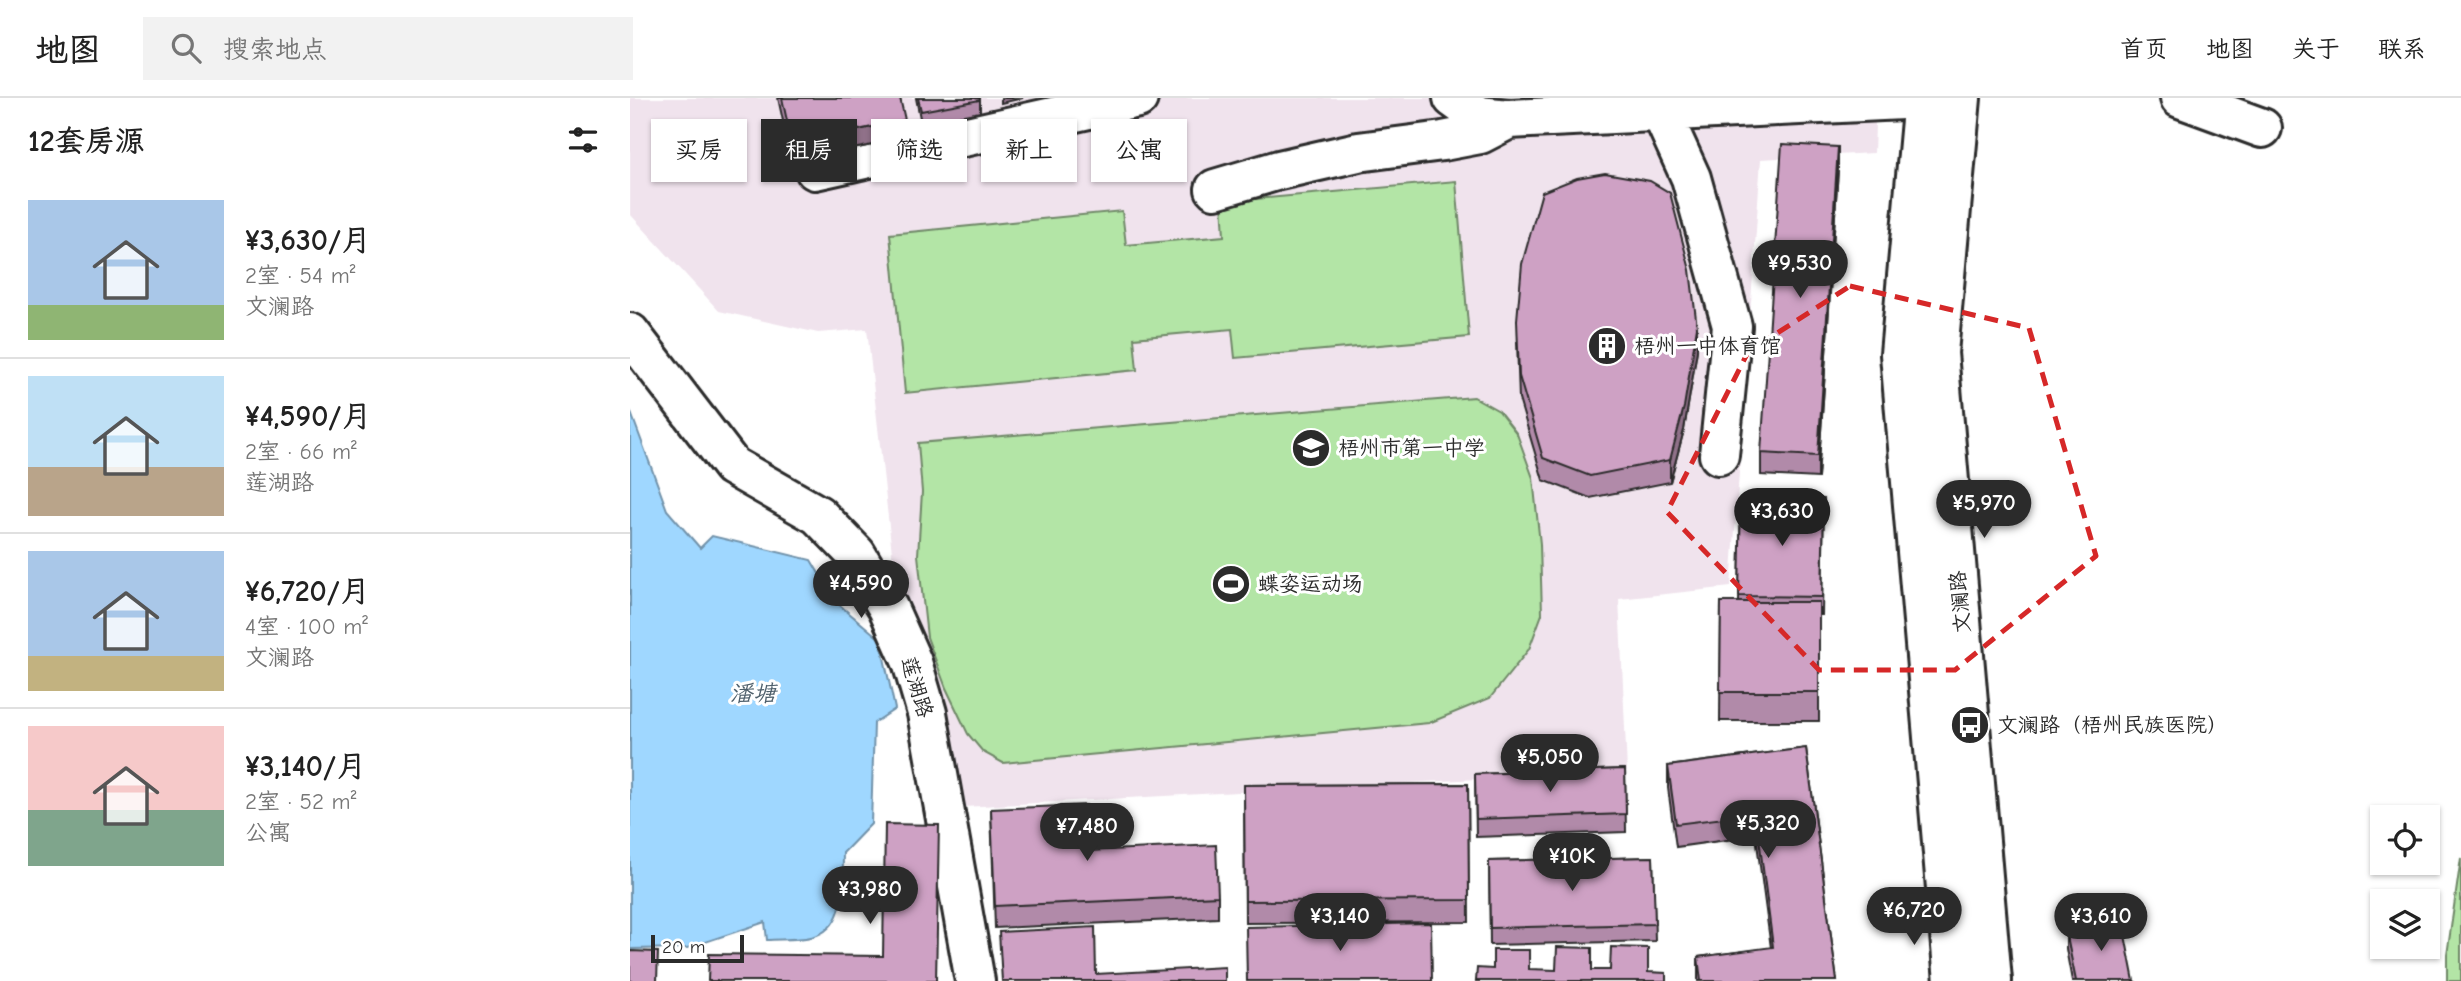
<!DOCTYPE html>
<html lang="zh">
<head>
<meta charset="utf-8">
<style>
	body { margin:0; font-family:"Comic Neue","LXGW WenKai TC",sans-serif; background:#f2f2f2; color:#222; height:100vh; display:flex; flex-direction:column; font-size:26px; white-space:nowrap }
	* { box-sizing:border-box; margin:0 }
	p { font-size:23px; color:#767676 }
	.icon { flex:none; width:38px; height:38px; fill:none; stroke:currentColor; stroke-width:2; stroke-linecap:round; stroke-linejoin:round }
	.map { position:relative; flex:1; overflow:hidden }
	.sheet { display:flex; flex-direction:column; background:#fff; width:630px }
	.sheet>* { flex:none }
	.guide { position:absolute; left:21px; top:21px; width:665px; height:63px; display:flex; gap:14px }
	.controls { position:absolute; left:1740px; top:707px; display:grid; gap:14px }
	.controls a { display:grid; place-items:center; width:70px; height:70px; border-radius:0px; background:#fff; box-shadow:0 2px 5px #0004; font-size:35px }
	.scale { position:absolute; left:21px; bottom:18px; width:93px; box-sizing:border-box; padding-left:7px; border:4px solid #2b2b2b; border-top:0; font-size:19px; line-height:24px; white-space:nowrap; color:#2b2b2b; -webkit-text-stroke:5px #fff; paint-order:stroke }
	.price { position:absolute; translate:-50% -60px; padding:0 16px; border-radius:24px; background:#2b2b2b; color:#fff; font-size:23px; line-height:46px; filter:drop-shadow(0 2px 4px #0008) }
	.price::after { content:''; position:absolute; left:50%; top:42px; width:21px; height:16px; margin-left:-10px; background:inherit; clip-path:polygon(0 0,100% 0,50% 100%) }
	.price.current { background:#222; color:#fff }
	ul { padding:0; list-style:none }
	li { display:flex; align-items:center; gap:21px; height:175px; padding:0 28px }
	li+li { border-top:2px solid #e0e0e0 }
	li span { display:grid; place-items:center; flex:none; width:196px; height:140px; border-radius:0px; color:#555 }
	li>.icon { margin-inline-start:auto }
	span .icon { width:84px; height:84px; fill:#fffc; stroke-width:1 }
	li b { font-size:30px }
	h2 { display:flex; justify-content:space-between; align-items:center; height:84px; padding:0 28px; font-size:30px }
	.pill { padding:0 24px; border-radius:0px; background:#fff; box-shadow:0 2px 5px #0004; font-size:24px; line-height:63px }
	.pill.current { background:#2b2b2b; color:#fff }
	header { display:flex; align-items:center; gap:42px; box-sizing:border-box; height:98px; padding:0 35px; background:#fff; border-bottom:2px solid #e0e0e0 }
	header strong { font-size:33px }
	nav { display:flex; gap:38px; margin-inline-start:auto; font-size:24px }
	.search { width:490px; height:63px; background:#f2f2f2; display:flex; align-items:center; gap:18px; box-sizing:border-box; padding:0 24px; border-radius:0px; color:#767676; font-size:26px }
	main { display:flex; flex:1; min-height:0 }
	.map>svg:first-child { display:block }
	.built { fill:#f0e3ed }
	.green { fill:#b3e5a6; stroke:#6f8868; stroke-width:2 }
	.water { fill:#9fd7ff; stroke:#7192aa; stroke-width:2 }
	.lines { fill:none; stroke-linecap:round; stroke-linejoin:round }
	.minor-casing { stroke:#2b2b2b; stroke-width:44 }
	.major-casing { stroke:#2b2b2b; stroke-width:44 }
	.minor { stroke:#fff; stroke-width:38 }
	.major { stroke:#fff; stroke-width:38 }
	.wall { fill:#b18aa9; stroke:#2b2b2b; stroke-width:2 }
	.shaded-wall { fill:#907189; stroke:#2b2b2b; stroke-width:2 }
	.building { fill:#cea1c4; stroke:#2b2b2b; stroke-width:2 }
	.marked { fill:none; stroke:#d62828; stroke-width:5; stroke-dasharray:14 9; stroke-linejoin:round }
	.labels { text-anchor:middle; dominant-baseline:central; stroke-width:6; stroke-linejoin:round; paint-order:stroke }
	.poi-label { font-size:21px; fill:#2b2b2b; stroke:#fff; text-anchor:start }
	.street-label { font-size:21px; fill:#2b2b2b; stroke:#fff }
	.water-label { font-size:23px; font-style:italic; fill:#4e5f6b; stroke:#fff }
</style>
</head>
<body>
<header>
<strong>地图</strong>
<div class="search"><svg class="icon" aria-label="search" viewBox="0 0 24 24"><circle cx="10" cy="10" r="6"/><path d="M15 15l6 6"/></svg>搜索地点</div>
<nav><a>首页</a><a>地图</a><a>关于</a><a>联系</a></nav>
</header>
<main>
<section class="sheet">
<h2>12套房源<svg class="icon" aria-label="filters" viewBox="0 0 24 24"><path d="M4 7h16M4 17h16"/><circle cx="9" cy="7" r="2"/><circle cx="15" cy="17" r="2"/></svg></h2>
<ul>
<li><span style="background:linear-gradient(#a9c7e8 75%,#8fb573 0)"><svg class="icon" aria-label="home" viewBox="0 0 24 24"><path d="M3 11l9-7 9 7M6 9v11h12V9"/></svg></span><div><b>¥3,630/月</b><p>2室 · 54 m²</p><p>文澜路</p></div></li>
<li><span style="background:linear-gradient(#bfe0f5 65%,#b9a48a 0)"><svg class="icon" aria-label="home" viewBox="0 0 24 24"><path d="M3 11l9-7 9 7M6 9v11h12V9"/></svg></span><div><b>¥4,590/月</b><p>2室 · 66 m²</p><p>莲湖路</p></div></li>
<li><span style="background:linear-gradient(#a9c7e8 75%,#c2b280 0)"><svg class="icon" aria-label="home" viewBox="0 0 24 24"><path d="M3 11l9-7 9 7M6 9v11h12V9"/></svg></span><div><b>¥6,720/月</b><p>4室 · 100 m²</p><p>文澜路</p></div></li>
<li><span style="background:linear-gradient(#f6c9c9 60%,#7fa58c 0)"><svg class="icon" aria-label="home" viewBox="0 0 24 24"><path d="M3 11l9-7 9 7M6 9v11h12V9"/></svg></span><div><b>¥3,140/月</b><p>2室 · 52 m²</p><p>公寓</p></div></li>
</ul>
</section>
<div class="map">
<svg width="1831" height="883" viewBox="0 0 1831 883">
	<rect width="100%" height="100%" fill="#fff"/>
	<filter id="ink" filterUnits="userSpaceOnUse"><feTurbulence type="fractalNoise" baseFrequency=".0143" numOctaves="2"/><feDisplacementMap in="SourceGraphic" scale="14" xChannelSelector="R" yChannelSelector="G"/><feConvolveMatrix kernelMatrix="1 2 1 2 8 2 1 2 1" color-interpolation-filters="sRGB"/></filter>
	<g filter="url(#ink)">
		<path class="built" d="M0,0h1246l-2,55 -113,6 -30,428 -112,12 8,172 -664,36 -70,-245 -26,-233 -49,4 -99,-22 -89,-97z"/>
		<path class="green" d="M826,83l13,156 -234,21 -3,-29 -98,9 3,32 -232,23 -15,-159 232,-23 4,34 98,-9 -2,-34z
			M844,299l25,14 18,23 16,44 7,66 2,70 -13,35 -39,49 -61,25 -426,40 -20,-11 -15,-18 -22,-46 -19,-51 -9,-82 4,-63 -4,-49z
			M1831,760v123h-14v-26z"/>
		<path class="water" d="M0,312l37,100 33,38 12,-12 99,24 25,42 44,37 15,70 -21,14 -3,101 -28,29c-1,30 6,75 -32,84 -14,3 -30,2 -44,3l-2,-18 -78,26 -57,1z"/>
		<g class="lines">
			<g class="minor-casing">
				<path id="minor" d="M823,0l25,18 31,3 414,-20
					M1550,0l82,30
					M1031,14l30,66 41,148 -13,129
					M185,72l323,-72
					M585,91l64,-19 79,-18 85,-11 37,-7 29,-15
					M0,235l102,133 86,49 38,39 32,54 24,54 15,51 48,268"/>
			</g>
			<g class="major-casing">
				<path id="major" d="M1293,0l-23,256 54,627
					M1331,0l-23,255 54,628"/>
			</g>
			<use href="#minor" class="minor"/>
			<use href="#major" class="major"/>
		</g>
		<path class="wall" d="M148,0h122l5,40 -113,24z
			M286,0h64v14l-59,11z
			M1208,71l-20,309 -57,-3v-22z
			M887,244l180,8 -13,80 -14,52 -80,16 -47,-18 -24,-81z
			M1111,400l83,1 -2,116h-3v106h-99l1,-119h18z
			M1176,650l31,233h-139v-24l73,-9 -15,-112 -80,11 -8,-59v-22z
			M995,671l1,63 -150,5 -1,-63z
			M838,686l1,138 -224,1 -1,-138z
			M361,711l97,42 130,45v22l-223,10z
			M1023,759l2,84 -165,4 -1,-84z
			M1436,834l68,49h-62l-6,-32z"/>
		<path class="shaded-wall" d="M371,0h22l-22,5z
			M275,22v18l-113,24v-18z
			M1208,49v22l-20,309v-22z
			M1067,229v23l-13,80 -14,52v-22z"/>
		<path class="building" d="M152,0h118l5,22 -113,24z
			M288,0h62v2l-59,11z
			M1152,46l56,3 -20,309 -57,-3z
			M975,75l45,8 20,12 20,77 7,57 -13,80 -14,53 -80,16 -47,-18 -24,-82 -2,-56 5,-56 20,-72 35,-14z
			M1111,400l83,1 -2,98 -83,-1z
			M1091,504h98v90h-99z
			M1176,650l31,233h-136l-3,-24 75,-10 -17,-133 -80,10 -8,-58z
			M995,671l1,45 -150,5 -1,-45z
			M838,686l1,116 -224,1 -1,-116z
			M456,707l2,46 128,-6 2,51 -223,10 -4,-97z
			M255,726l54,1 -3,156h-228l1,-27 174,2z
			M1023,759l2,67 -165,4 -1,-67z
			M1492,822l12,61h-58l-10,-49z
			M801,825l1,58h-185l-1,-54z
			M465,829l1,47 129,-7v14h-223l-3,-49z
			M927,849l35,1v22h18l1,-23 37,1v24l18,1v8h-190l1,-13 16,1v-19h36v19l27,1z
			M0,853l28,1 -1,29h-27z"/>
	</g>
	<path class="marked" d="M1220,188l179,42 67,228 -141,114h-136l-152,-158 81,-160z"/>
	<defs>
		<g id="building-disc" transform="scale(2.0125)"><circle r="9.5" fill="#2b2b2b" stroke="#fff"/><path d="M-4-6H4V6H1V3H-1V6H-4ZM-2.5-4.3h1.7v1.8h-1.7ZM.8-4.3h1.7v1.8H.8ZM-2.5-1h1.7V.8h-1.7ZM.8-1h1.7V.8H.8Z" fill="#fff"/></g>
		<g id="school-disc" transform="scale(2.0125)"><circle r="9.5" fill="#2b2b2b" stroke="#fff"/><path d="M0-5L7-2L0 1L-7-2ZM-4 1L0 2.5L4 1V4Q0 6-4 4Z" fill="#fff"/></g>
		<g id="stadium-disc" transform="scale(2.0125)"><circle r="9.5" fill="#2b2b2b" stroke="#fff"/><path d="M0-5a6.5 5 0 1 0 0 10a6.5 5 0 1 0 0-10ZM-3.5-1.8h7v3.6h-7Z" fill="#fff"/></g>
		<g id="bus-disc" transform="scale(2.0125)"><circle r="9.5" fill="#2b2b2b" stroke="#fff"/><path d="M-5-6H5V4H4V6H2V4H-2V6H-4V4H-5ZM-3.5-4V0h7V-4ZM-3.5 1.2v1.5H-2V1.2ZM2 1.2v1.5H3.5V1.2Z" fill="#fff"/></g>
	</defs>
	<g fill-rule="evenodd">
		<use href="#building-disc" x="977" y="248"/>
		<use href="#school-disc" x="681" y="350"/>
		<use href="#stadium-disc" x="601" y="486"/>
		<use href="#bus-disc" x="1340" y="627"/>
	</g>
	<g class="labels">
		<g class="poi-label">
			<text x="1004" y="248">梧州一中体育馆</text>
			<text x="708" y="350">梧州市第一中学</text>
			<text x="628" y="486">蝶姿运动场</text>
			<text x="1367" y="627">文澜路（梧州民族医院）</text>
		</g>
		<g class="street-label">
			<text transform="translate(1330 504) rotate(-95)">文澜路</text>
			<text transform="translate(287 589) rotate(73)">莲湖路</text>
		</g>
		<g class="water-label">
			<text x="123" y="595">潘塘</text>
		</g>
	</g>
</svg>
<div class="controls">
<a><svg class="icon" aria-label="locate" viewBox="0 0 24 24"><circle cx="12" cy="12" r="6"/><path d="M12 2v4M12 18v4M2 12h4M18 12h4"/></svg></a>
<a><svg class="icon" aria-label="layers" viewBox="0 0 24 24"><path d="M12 4l9 5-9 5-9-5zM3 14l9 5 9-5"/></svg></a>
</div>
<div class="scale">20 m</div>
<b class="price" style="left:1170px;top:202px">¥9,530</b>
<b class="price" style="left:1354px;top:442px">¥5,970</b>
<b class="price current" style="left:1152px;top:450px">¥3,630</b>
<b class="price" style="left:231px;top:522px">¥4,590</b>
<b class="price" style="left:920px;top:696px">¥5,050</b>
<b class="price" style="left:1138px;top:762px">¥5,320</b>
<b class="price" style="left:457px;top:765px">¥7,480</b>
<b class="price" style="left:942px;top:795px">¥10K</b>
<b class="price" style="left:240px;top:828px">¥3,980</b>
<b class="price" style="left:1284px;top:849px">¥6,720</b>
<b class="price" style="left:710px;top:855px">¥3,140</b>
<b class="price" style="left:1471px;top:855px">¥3,610</b>
<div class="guide">
<a class="pill">买房</a>
<a class="pill current">租房</a>
<a class="pill">筛选</a>
<a class="pill">新上</a>
<a class="pill">公寓</a>
</div>
</div>
</main>
</body>
</html>
